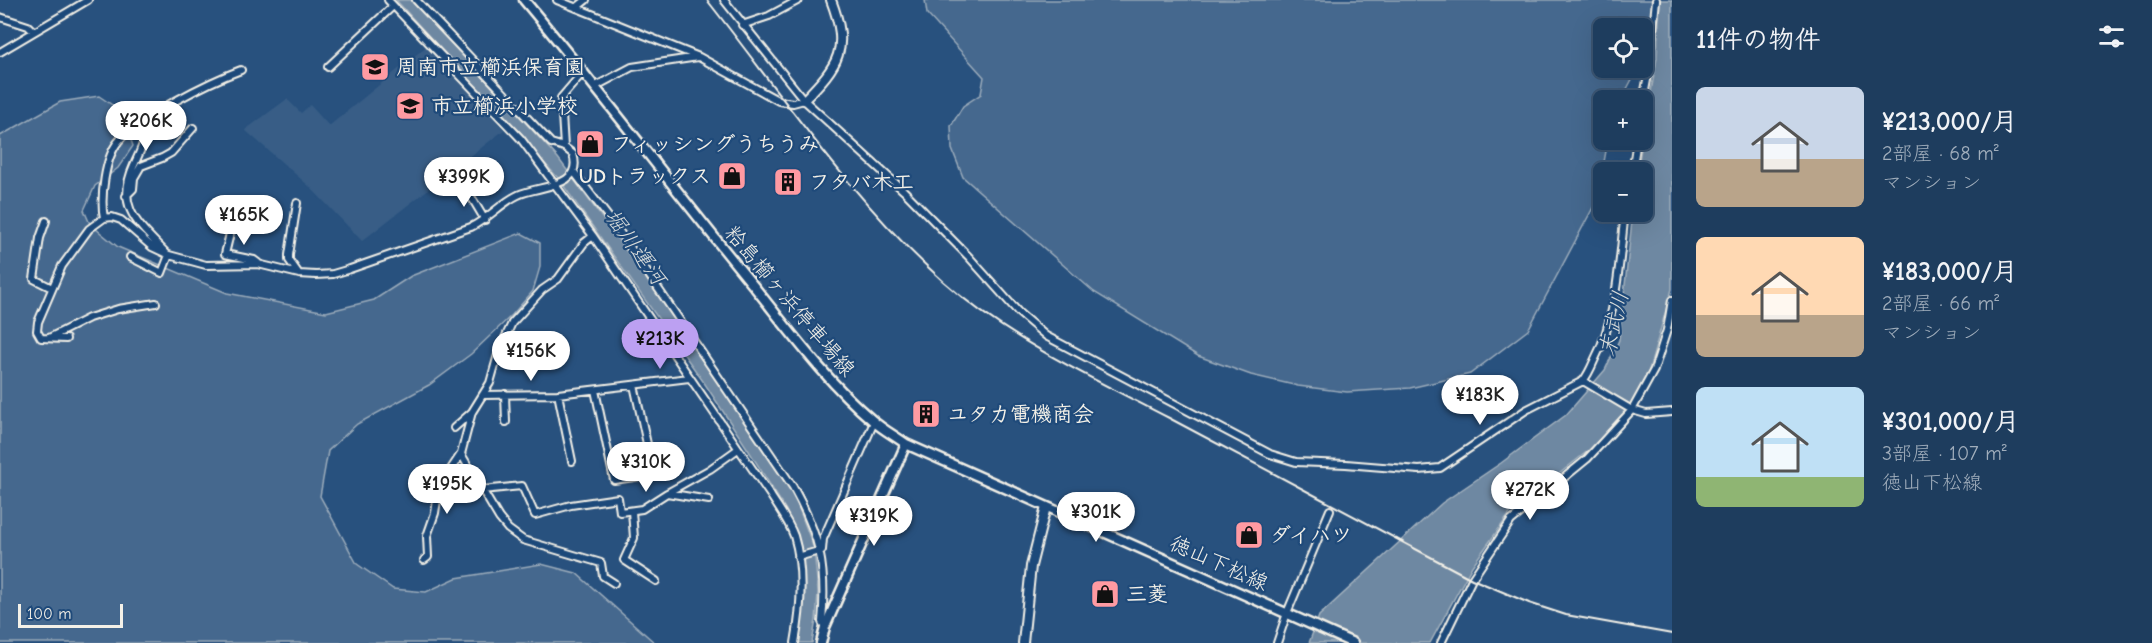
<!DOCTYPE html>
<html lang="ja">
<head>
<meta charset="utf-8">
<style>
	body { margin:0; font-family:"Comic Neue","Klee One",sans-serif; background:#264464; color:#f1f3f6; height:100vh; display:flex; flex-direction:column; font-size:22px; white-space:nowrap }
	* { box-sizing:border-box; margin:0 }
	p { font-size:20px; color:#a1aebc }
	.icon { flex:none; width:33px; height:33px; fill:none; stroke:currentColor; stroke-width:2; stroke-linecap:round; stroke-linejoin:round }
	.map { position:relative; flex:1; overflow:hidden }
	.details { display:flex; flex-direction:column; background:#1e3d5e; width:480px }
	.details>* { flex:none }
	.tools { position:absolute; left:1593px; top:18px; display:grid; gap:12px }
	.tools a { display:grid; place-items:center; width:60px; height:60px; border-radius:9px; background:#1e3d5e; box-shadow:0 6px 24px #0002,0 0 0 2px #3c5673; font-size:30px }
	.scale { position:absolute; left:18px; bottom:15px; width:105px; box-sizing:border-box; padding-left:6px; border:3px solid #f4f1e8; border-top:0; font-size:16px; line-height:21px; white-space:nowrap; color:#f4f1e8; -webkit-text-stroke:4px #1f4a7a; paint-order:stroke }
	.price { position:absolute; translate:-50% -51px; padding:0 14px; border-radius:21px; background:#fff; color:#222; font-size:20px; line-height:39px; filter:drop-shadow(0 2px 3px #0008) }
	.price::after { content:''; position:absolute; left:50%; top:36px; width:18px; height:14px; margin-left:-9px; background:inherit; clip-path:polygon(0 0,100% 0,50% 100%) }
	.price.active { background:#bca0f2; color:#111 }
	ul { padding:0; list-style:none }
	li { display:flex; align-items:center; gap:18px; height:150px; padding:0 24px }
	li span { display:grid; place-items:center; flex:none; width:168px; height:120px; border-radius:9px; color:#555 }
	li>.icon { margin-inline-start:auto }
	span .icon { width:72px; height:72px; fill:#fffc; stroke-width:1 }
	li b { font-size:26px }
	h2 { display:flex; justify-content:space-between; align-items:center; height:72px; padding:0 24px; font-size:26px }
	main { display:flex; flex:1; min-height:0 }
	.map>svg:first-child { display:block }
	.built { fill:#375d86 }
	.green { fill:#45688e; stroke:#9cacbb; stroke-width:1.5 }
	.water { fill:#6e88a2; stroke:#a4b2be; stroke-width:1.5 }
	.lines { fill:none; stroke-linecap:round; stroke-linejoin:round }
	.minor-casing { stroke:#f4f1e8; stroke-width:10 }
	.tertiary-casing { stroke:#f4f1e8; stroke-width:12 }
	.secondary-casing { stroke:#f4f1e8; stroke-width:13 }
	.minor { stroke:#1f4a7a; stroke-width:6 }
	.tertiary { stroke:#1f4a7a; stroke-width:8 }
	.secondary { stroke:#1f4a7a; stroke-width:8 }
	.rail { stroke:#f4f1e8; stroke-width:2 }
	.labels { text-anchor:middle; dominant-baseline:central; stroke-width:4.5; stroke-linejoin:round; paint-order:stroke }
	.poi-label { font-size:21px; font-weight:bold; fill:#f4f1e8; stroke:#1f4a7a; text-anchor:start }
	.street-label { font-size:21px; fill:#f4f1e8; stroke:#1f4a7a }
	.water-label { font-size:22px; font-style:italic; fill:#d9dcda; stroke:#1f4a7a }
</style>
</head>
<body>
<main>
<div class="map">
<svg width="1672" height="643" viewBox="0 0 1672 643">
	<rect width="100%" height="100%" fill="#28517e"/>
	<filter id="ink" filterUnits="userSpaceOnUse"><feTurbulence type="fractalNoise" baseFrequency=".0167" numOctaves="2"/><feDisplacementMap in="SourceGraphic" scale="12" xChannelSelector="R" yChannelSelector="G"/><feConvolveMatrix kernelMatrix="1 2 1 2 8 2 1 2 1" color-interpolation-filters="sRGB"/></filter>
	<g filter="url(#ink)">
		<path class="built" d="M428,45l76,85 -142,111 -52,-54 -65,-57 42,-31 14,14 9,-8 19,21z"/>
		<path class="green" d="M925,0h736l-7,33 -11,24 -1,-29h-38v40h34l-17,32h-17v40h4l-11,60 -69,130 -58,44 -60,14 -63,4 -49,-6 -47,-11 -53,-19 -104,-64 -131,-115 -11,-28 -1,-23 12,-20 18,-12 3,-17 -57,-63z
			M99,96l22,15 12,35 -15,22 -23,18 -11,24 6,14 28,23 109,46 99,19 48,-12 37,-24 110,-43 19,10v24l-7,24 -21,24 -41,39 -42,31 -72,39 -29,27 -8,45 37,68 36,25 33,3 30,-14 85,-14 35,9 79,70h-655v-507l60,-34z"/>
		<path class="water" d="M396,0h16l146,158 87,118 149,219 20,54 4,43 -2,28 -4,23h-13l5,-40 -2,-53 -16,-40 -37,-59 -44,-67 -147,-206z
			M1660,0h12v289l-25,88 -20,36 -38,37 -78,62 -39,54 -42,77h-121l10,-27 123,-113 59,-40 65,-48 39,-45 14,-30 14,-128h9v-40h-5l20,-114z"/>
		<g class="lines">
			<g class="minor-casing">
				<path id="minor" d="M388,0l133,139 72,97 178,260c8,13 18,26 23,40 10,33 7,74 1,107
					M557,0l142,57 80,44 14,2 11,-3
					M724,0l80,100 100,91 65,66 50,56 27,23 224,118 26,8 50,2 73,6 21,-2 86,-58 57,-29c5,-6 8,-13 11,-20 24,-46 25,-100 31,-149
					M576,8l10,-8
					M0,17l28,9 6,6
					M742,25l27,-9 30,-16
					M0,52l88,-52
					M328,67l65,-61
					M596,86l36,-19 66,-10
					M1642,107l7,-38 7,-69
					M144,121c2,21 -2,26 -10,44 -19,42 4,59 32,88
					M564,147l-3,-49 23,-27
					M574,172l45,59 174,256c27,49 34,80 29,135l3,5
					M1632,172l5,-32
					M463,183l22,37
					M126,196l7,-7 1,-11 7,-12 21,-8 9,-5 22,-25
					M297,203l-8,52v5l10,14
					M104,218c-4,-20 1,-60 14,-76 18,-24 93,-61 123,-72
					M46,221l-6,17 -6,41 18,9
					M233,221l-8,33 29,6 4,3
					M130,257l32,16 7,-18
					M49,338l40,-20 29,-9 38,-6
					M66,339l-25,-1 -4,-7 1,-9 24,-56 27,-37 15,-11 8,-1 9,3 31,27 17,8 37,10 52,-1 41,10 17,1 17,-1 17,-5 121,-42c18,-9 30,-24 47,-32 20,-10 66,-6 55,-41l-9,-7 -13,-4 -135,-143
					M1583,381l49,29 14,4 26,-2
					M595,390l19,90 34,-5 1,-22 -15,-68
					M505,394l1,28
					M558,394l14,67
					M483,395l75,-1 131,-16
					M454,428l18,-16 18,-29 9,-32 13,-28 30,-33 16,-11 26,-36 9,-7
					M461,454l38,64 9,11 15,11 78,23 2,13 11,7
					M482,490l40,-4 13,29 36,-10 47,-7 2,14 22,-3 25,-16 43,-24 28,-20
					M667,493l42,7
					M632,511l2,27 -10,22 32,21
					M798,557l24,-7 1,-11 51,-117
					M424,560l4,-3 -1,-21 8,-23 3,-19 5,-13 18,-27 11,-42
					M1277,643l10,-30 43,-103
					M1441,643l31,-64 39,-58 76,-62 45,-49 22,-40 13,-40 5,-30"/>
			</g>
			<g class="tertiary-casing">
				<path id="tertiary" d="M804,100c35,-36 46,-50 27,-100
					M1023,643l8,-77 15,-59"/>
			</g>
			<g class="secondary-casing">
				<path id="secondary" d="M524,0c78,93 151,190 228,284 38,47 74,97 120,136 10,9 23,16 34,24l447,199
					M821,643l4,-16 81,-183"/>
			</g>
			<use href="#minor" class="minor"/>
			<use href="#tertiary" class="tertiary"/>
			<use href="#secondary" class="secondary"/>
			<path class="rail" d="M707,0c75,95 146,201 236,281 66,59 149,97 226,137 101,54 202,107 303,161l57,24 37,12 106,19"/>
		</g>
	</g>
	<defs>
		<g id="school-square" transform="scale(1.5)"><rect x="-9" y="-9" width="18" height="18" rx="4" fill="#ff9aa2" stroke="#1f4a7a"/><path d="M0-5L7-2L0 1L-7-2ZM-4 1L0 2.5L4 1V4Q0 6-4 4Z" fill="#111"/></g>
		<g id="shop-square" transform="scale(1.5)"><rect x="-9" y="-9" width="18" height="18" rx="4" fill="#ff9aa2" stroke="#1f4a7a"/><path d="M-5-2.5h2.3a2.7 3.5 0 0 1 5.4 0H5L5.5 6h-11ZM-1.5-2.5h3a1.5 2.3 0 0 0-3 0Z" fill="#111"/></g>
		<g id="building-square" transform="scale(1.5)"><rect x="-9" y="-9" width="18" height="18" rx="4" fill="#ff9aa2" stroke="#1f4a7a"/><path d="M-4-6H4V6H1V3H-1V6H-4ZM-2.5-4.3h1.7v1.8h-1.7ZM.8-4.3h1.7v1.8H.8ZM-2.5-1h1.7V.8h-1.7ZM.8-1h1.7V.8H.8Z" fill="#111"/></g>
	</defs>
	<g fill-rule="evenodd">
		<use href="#school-square" x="375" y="67"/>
		<use href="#school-square" x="410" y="106"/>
		<use href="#shop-square" x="590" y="144"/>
		<use href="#shop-square" x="732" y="176"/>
		<use href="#building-square" x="788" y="182"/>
		<use href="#building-square" x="926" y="414"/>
		<use href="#shop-square" x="1249" y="535"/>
		<use href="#shop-square" x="1105" y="594"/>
	</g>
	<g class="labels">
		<g class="poi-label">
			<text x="396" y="67">周南市立櫛浜保育園</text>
			<text x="431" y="106">市立櫛浜小学校</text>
			<text x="611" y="144">フィッシングうちうみ</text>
			<text x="711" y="176" text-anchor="end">UDトラックス</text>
			<text x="809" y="182">フタバ木工</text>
			<text x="947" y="414">ユタカ電機商会</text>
			<text x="1270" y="535">ダイハツ</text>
			<text x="1126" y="594">三菱</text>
		</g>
		<g class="street-label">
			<text transform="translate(790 301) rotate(50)">粭島櫛ヶ浜停車場線</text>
			<text transform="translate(1219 563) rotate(24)">徳山下松線</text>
		</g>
		<g class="water-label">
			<text transform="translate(635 247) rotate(54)">堀川運河</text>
			<text transform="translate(1614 324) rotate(-77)">末武川</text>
		</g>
	</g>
</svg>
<div class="tools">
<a><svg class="icon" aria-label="locate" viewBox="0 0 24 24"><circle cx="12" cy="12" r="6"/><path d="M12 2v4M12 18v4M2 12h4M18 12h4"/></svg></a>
<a>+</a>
<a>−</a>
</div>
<div class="scale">100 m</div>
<b class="price" style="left:146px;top:152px">¥206K</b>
<b class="price" style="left:464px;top:208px">¥399K</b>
<b class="price" style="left:244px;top:246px">¥165K</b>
<b class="price active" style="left:660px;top:370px">¥213K</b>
<b class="price" style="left:531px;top:382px">¥156K</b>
<b class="price" style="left:1480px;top:426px">¥183K</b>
<b class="price" style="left:646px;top:493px">¥310K</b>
<b class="price" style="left:447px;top:515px">¥195K</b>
<b class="price" style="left:1530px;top:521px">¥272K</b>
<b class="price" style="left:1096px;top:543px">¥301K</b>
<b class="price" style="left:874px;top:547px">¥319K</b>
</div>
<section class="details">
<h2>11件の物件<svg class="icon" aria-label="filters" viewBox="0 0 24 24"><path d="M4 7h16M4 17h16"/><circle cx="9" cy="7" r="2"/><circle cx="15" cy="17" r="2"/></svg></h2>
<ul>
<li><span style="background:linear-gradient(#c9d6e8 60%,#b9a48a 0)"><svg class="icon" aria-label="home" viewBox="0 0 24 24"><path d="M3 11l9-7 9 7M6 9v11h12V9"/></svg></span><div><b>¥213,000/月</b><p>2部屋 · 68 m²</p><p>マンション</p></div></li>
<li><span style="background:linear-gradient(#ffd9b3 65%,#b9a48a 0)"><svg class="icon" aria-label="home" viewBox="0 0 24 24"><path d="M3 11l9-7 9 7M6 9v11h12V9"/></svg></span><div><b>¥183,000/月</b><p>2部屋 · 66 m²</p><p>マンション</p></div></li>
<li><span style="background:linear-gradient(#bfe0f5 75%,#8fb573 0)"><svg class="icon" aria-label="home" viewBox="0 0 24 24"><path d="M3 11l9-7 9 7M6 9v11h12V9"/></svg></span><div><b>¥301,000/月</b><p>3部屋 · 107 m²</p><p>徳山下松線</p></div></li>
</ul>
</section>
</main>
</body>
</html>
